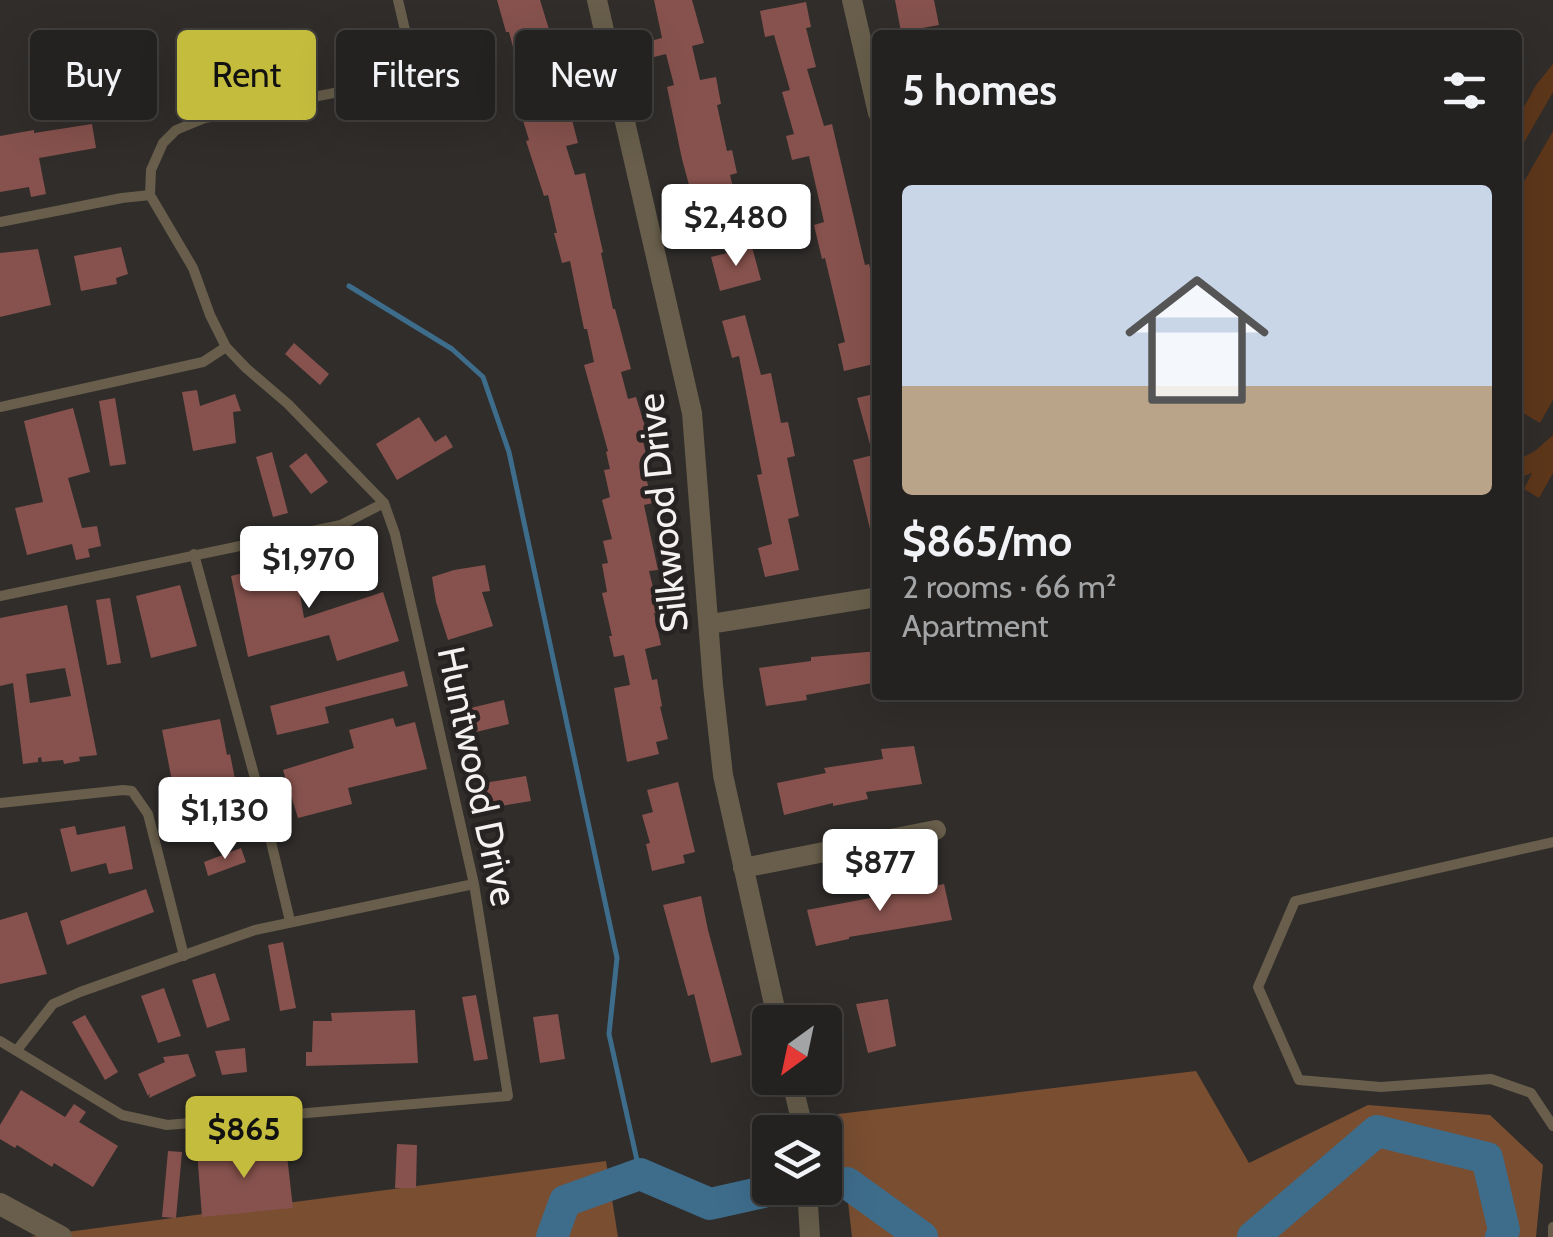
<!DOCTYPE html>
<html lang="en">
<head>
<meta charset="utf-8">
<style>
	body { margin:0; font-family:Cabin,sans-serif; background:#302f2d; color:#f1f3f6; height:100vh; display:flex; flex-direction:column; font-size:38px; white-space:nowrap }
	* { box-sizing:border-box; margin:0 }
	p { font-size:32px; color:#a3a4a5 }
	.icon { flex:none; width:55px; height:55px; fill:none; stroke:currentColor; stroke-width:2; stroke-linecap:round; stroke-linejoin:round }
	.map { position:relative; flex:1; overflow:hidden }
	.drawer { position:absolute; left:872px; top:30px; width:650px; height:670px; display:flex; flex-direction:column; background:#242220; border-radius:10px; box-shadow:0 10px 40px #0002,0 0 0 2px #413f3e }
	.drawer>* { flex:none }
	.banner { position:absolute; left:30px; top:30px; width:692px; height:90px; display:flex; gap:20px }
	.needle { width:65px; rotate:213deg }
	.controls { position:absolute; left:752px; top:1005px; display:grid; gap:20px }
	.controls a { display:grid; place-items:center; width:90px; height:90px; border-radius:10px; background:#242220; box-shadow:0 10px 40px #0002,0 0 0 2px #413f3e; font-size:50px }
	.price { position:absolute; translate:-50% -85px; padding:0 22px; border-radius:10px; background:#fff; color:#222; font-size:32px; line-height:65px; filter:drop-shadow(0 2px 5px #0008) }
	.price::after { content:''; position:absolute; left:50%; top:60px; width:30px; height:22px; margin-left:-15px; background:inherit; clip-path:polygon(0 0,100% 0,50% 100%) }
	.price.selected { background:#c4bc3d; color:#111 }
	ul { padding:0; list-style:none }
	li { display:grid; align-content:center; gap:20px; height:530px; padding:0 30px }
	li+li { border-top:2px solid #413f3e }
	li span { display:grid; place-items:center; height:310px; border-radius:10px; color:#555 }
	li>.icon { margin-inline-start:auto }
	span .icon { width:180px; height:180px; fill:#fffc; stroke-width:1 }
	li b { font-size:42px }
	h2 { display:flex; justify-content:space-between; align-items:center; height:120px; padding:0 30px; font-size:42px }
	.tag { padding:0 35px; border-radius:10px; background:#242220; box-shadow:0 10px 40px #0002,0 0 0 2px #413f3e; font-size:35px; line-height:90px }
	.tag.selected { background:#c4bc3d; color:#111 }
	.map>svg:first-child { display:block }
	.green { fill:#5e371a }
	.forest { fill:#794e31 }
	.lines { fill:none; stroke-linecap:round; stroke-linejoin:round }
	.stream { stroke:#3e6d8c; stroke-width:5 }
	.river { stroke:#3e6d8c; stroke-width:32 }
	.building { fill:#87524d; fill-rule:evenodd }
	.service { stroke:#685e4b; stroke-width:10 }
	.minor { stroke:#685e4b; stroke-width:20 }
	.tertiary { stroke:#685e4b; stroke-width:22 }
	.labels { text-anchor:middle; dominant-baseline:central; stroke-width:9; stroke-linejoin:round; paint-order:stroke }
	.street-label { font-size:38px; fill:#f4f2f1; stroke:#262322 }
</style>
</head>
<body>
<div class="map">
<svg width="1553" height="1237" viewBox="0 0 1553 1237">
	<rect width="100%" height="100%" fill="#302d2b"/>
	<path class="green" d="M1553,64v28l-35,61v-35l18,-33z
		M1553,131v269l-13,23 -22,-13v-218z
		M1553,435v38l-14,25 -15,-9 8,-16 -14,5v-18l17,-9z"/>
	<path class="forest" d="M1196,1071l53,92 119,-58 122,10 53,50 -7,72h-684l-14,-123z
		M606,1161l12,76h-589z"/>
	<g class="lines">
		<path class="stream" d="M349,286l103,63 31,28 26,75 108,506 -8,76 31,140"/>
		<path class="river" d="M847,1183l75,54
			M552,1237l13,-36 75,-27 70,30 58,-13
			M1253,1237l124,-106 110,27 17,72 -3,7"/>
	</g>
	<path class="building" d="M497,0h43l21,68 -2,1 19,74 -12,3 9,29 10,-2 18,79 -2,1 12,56h2l16,60 -10,3 7,27 8,-2 10,33 -5,2 10,45 -5,1 7,25 -9,2 14,65 -9,1 10,41 -5,1 7,32 -16,4 7,31 5,-1 5,27 -2,1 8,32 -12,3 3,12 -32,8 -13,-74 16,-3 -6,-30 -10,2 -5,-21h3l-10,-43 5,-1 -5,-28 6,-1 -5,-22 9,-2 -10,-39 8,-3 -6,-27 6,-1 -4,-17 2,-1 -24,-86 10,-3 -7,-33h-3l-14,-68 -8,2 -8,-30h3l-9,-38 -4,1 -18,-55 3,-1 -14,-46 10,-2 -16,-60h-3z
		M654,0h38l12,43 -12,3 8,34 16,-3 5,27 -4,1 10,46 5,-1 5,23 -7,2 11,45 -36,9 -11,-45 -5,1 -7,-26 -15,-72 7,-2 -8,-31 -12,3 -4,-16 12,-3z
		M895,0h39l5,25 -38,7z
		M806,2l5,25 -5,1 10,39 -9,2 17,57 8,-2 33,141 4,-1 9,39v60l-34,8 -6,-27 7,-2 -20,-84 -3,1 -8,-34 10,-3 -15,-66 -17,4 -6,-24 8,-2 -12,-42 8,-2 -16,-55 -9,2 -5,-26z
		M92,124l4,24 -57,10 7,36 -15,3 -2,-10 -29,5v-56l34,-6v3z
		M121,247l7,27 -12,4 1,6 -36,7 -7,-35z
		M752,247l9,33 -41,11 -9,-34z
		M38,249l13,56 -51,12v-64z
		M745,315l16,60 10,-2 10,50 7,-1 7,34 -8,2 12,58 -11,3 11,51 -34,7 -7,-29 14,-4 -15,-69 5,-1 -23,-118 -7,2 -10,-37z
		M294,343l35,31 -9,11 -35,-31z
		M197,390l3,16 35,-12 6,17 -8,1 3,31 -43,8 -11,-59z
		M878,393v143l-6,1 -19,-77 20,-5 -16,-57z
		M115,398l11,66 -16,2 -11,-65z
		M73,408l17,64 -22,6 14,50 15,-2 4,20 -13,3 2,8 -14,3 -4,-16 -45,11 -12,-47 28,-6 -19,-81z
		M419,417l16,25 11,-7 7,12 -56,33 -21,-36z
		M272,452l16,61 -15,4 -17,-60z
		M306,453l22,29 -17,12 -22,-28z
		M373,553l3,14 -78,15 6,36 79,-26 16,49 -62,20 -8,-26 -81,22 -17,-81 63,-16 2,8z
		M485,565l5,26 -8,1 11,34 -45,14 -12,-38 -4,-25 22,-7z
		M180,585l17,61 -46,12 -15,-62z
		M110,598l11,65 -14,2 -11,-65z
		M67,605l30,150 -18,2 1,4 -16,3 -1,-4 -21,2 -1,-5 -3,1v4l-15,2 -10,-81 -13,3v-68zM65,668l6,28 -41,7 -4,-29z
		M878,651v31l-72,13 1,5 -41,6 -7,-38 52,-7v-4z
		M404,671l4,15 -83,21 4,16 -52,12 -7,-29z
		M504,700l5,24 -41,10 -6,-24z
		M393,718l3,9 19,-5 12,47 -79,19 4,16 -54,14 -15,-48 71,-22 -5,-18z
		M220,719l7,36 3,-1 5,25 -10,2 11,46 -47,11 -12,-48 -3,1 -12,-61z
		M914,746l8,38 -56,8 2,7 -35,7v-3l-49,12 -7,-32 49,-10 -2,-5 59,-9 -2,-10z
		M526,776l5,25 -42,7 -5,-25z
		M678,782l17,70 -12,3 2,8 -33,8 -6,-27 4,-1 -8,-28 11,-3 -6,-22z
		M75,826l2,9 48,-9 8,43 -24,5 -3,-11 -35,9 -11,-43z
		M241,848l5,14 -38,14 -4,-14z
		M944,884l8,36 -103,17v2l-33,7 -9,-36z
		M146,889l8,23 -87,33 -7,-24z
		M701,896l7,34 34,125 -31,8 -17,-69 -6,2 -25,-91z
		M27,912l20,62 -47,10v-64z
		M283,942l13,66 -16,3 -12,-66z
		M215,973l15,47 -23,8 -15,-48z
		M164,988l17,48 -23,7 -17,-47z
		M476,995l12,64 -14,2 -12,-64z
		M888,999l8,47 -28,7 -12,-49z
		M415,1010l3,53 -112,3v-14h6l1,-31h19l-1,-8z
		M558,1014l7,45 -25,4 -7,-46z
		M85,1015l33,57 -13,8 -33,-58z
		M245,1048l2,24 -25,3 -7,-24z
		M188,1054l8,22 -47,22 1,-5 -2,3 -10,-22 27,-12 -2,-5z
		M21,1090l44,27 9,-13 12,8 -7,10 39,24 -25,41 -39,-24 -2,4 -35,-22 -2,3 -15,-9v-14z
		M397,1144l20,1 -1,43h-21z
		M286,1147l7,61 -91,9 -5,-66z
		M168,1151l14,1 -6,66 -14,-1z"/>
	<g class="lines">
		<path class="service" d="M0,222l122,-24 28,-3
			M0,407l203,-45 23,-15
			M194,554l68,250 28,117
			M0,596l341,-71 43,-22
			M0,803l123,-13 9,1 16,23 36,142
			M1553,842l-258,59 -37,86 41,93 82,7 110,-8 40,14 22,33
			M0,1041l122,74 45,10 341,-29 -34,-212 -79,-350 -11,-31 -96,-99 -42,-36 -20,-21 -16,-32 -17,-47 -43,-73 1,-25 12,-27 13,-13 29,-12 211,-41 -18,-77
			M17,1050l36,-46 27,-12 175,-62 219,-46
			M1553,1237v-10"/>
		<path class="minor" d="M597,0l95,413 21,272 10,90 55,247
			M852,0l26,113
			M710,624l168,-27
			M743,868l193,-38
			M791,1078l13,54
			M807,1188l3,49"/>
		<path class="tertiary" d="M0,1204l61,33"/>
	</g>
	<g class="labels">
		<g class="street-label">
			<text transform="translate(662 513) rotate(-96)">Silkwood Drive</text>
			<text transform="translate(478 776) rotate(78)">Huntwood Drive</text>
		</g>
	</g>
</svg>
<div class="controls">
<a><svg class="needle" viewBox="-14 -14 28 28"><path d="M0-13l5 13h-10z" fill="#e53935"/><path d="M0 13l5-13h-10z" fill="#a3a4a5"/></svg></a>
<a><svg class="icon" aria-label="layers" viewBox="0 0 24 24"><path d="M12 4l9 5-9 5-9-5zM3 14l9 5 9-5"/></svg></a>
</div>
<b class="price" style="left:736px;top:269px">$2,480</b>
<b class="price" style="left:309px;top:611px">$1,970</b>
<b class="price" style="left:225px;top:862px">$1,130</b>
<b class="price" style="left:880px;top:914px">$877</b>
<b class="price selected" style="left:244px;top:1181px">$865</b>
<div class="banner">
<a class="tag">Buy</a>
<a class="tag selected">Rent</a>
<a class="tag">Filters</a>
<a class="tag">New</a>
</div>
<section class="drawer">
<h2>5 homes<svg class="icon" aria-label="filters" viewBox="0 0 24 24"><path d="M4 7h16M4 17h16"/><circle cx="9" cy="7" r="2"/><circle cx="15" cy="17" r="2"/></svg></h2>
<ul>
<li><span style="background:linear-gradient(#c9d6e8 65%,#b9a48a 0)"><svg class="icon" aria-label="home" viewBox="0 0 24 24"><path d="M3 11l9-7 9 7M6 9v11h12V9"/></svg></span><div><b>$865/mo</b><p>2 rooms · 66 m²</p><p>Apartment</p></div></li>
</ul>
</section>
</div>
</body>
</html>
